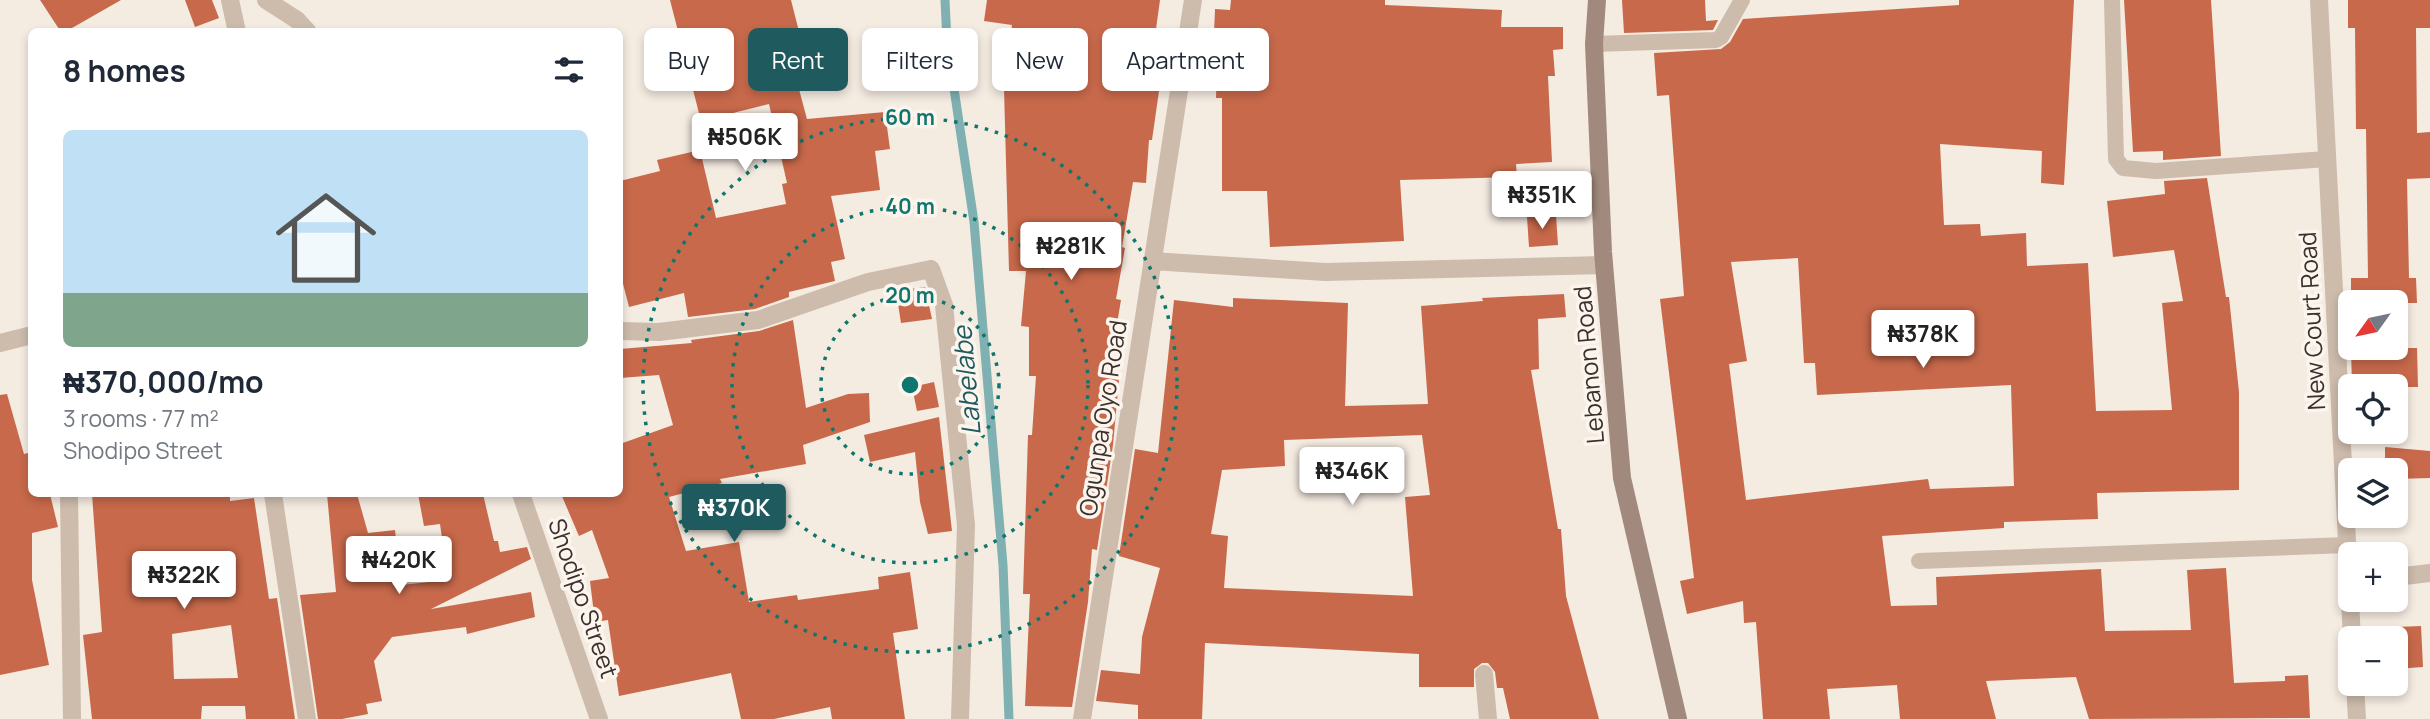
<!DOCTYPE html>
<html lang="en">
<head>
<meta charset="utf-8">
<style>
	body { margin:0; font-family:Manrope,sans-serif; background:#f2f2f3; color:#1f2937; height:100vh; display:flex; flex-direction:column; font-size:26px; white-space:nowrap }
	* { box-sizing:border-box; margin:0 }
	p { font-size:23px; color:#747a83 }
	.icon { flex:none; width:38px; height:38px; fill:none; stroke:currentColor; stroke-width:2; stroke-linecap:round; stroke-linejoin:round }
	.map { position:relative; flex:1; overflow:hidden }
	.side { position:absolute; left:28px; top:28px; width:595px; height:469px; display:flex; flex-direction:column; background:#fff; border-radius:10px; box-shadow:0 4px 10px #0003 }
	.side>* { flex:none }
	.guide { position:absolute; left:644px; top:28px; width:665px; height:63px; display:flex; gap:14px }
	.needle { width:46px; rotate:237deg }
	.fabs { position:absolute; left:2338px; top:290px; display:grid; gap:14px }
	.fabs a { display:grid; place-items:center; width:70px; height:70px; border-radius:10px; background:#fff; box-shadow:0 4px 10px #0003; font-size:35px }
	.price { position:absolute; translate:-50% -60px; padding:0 16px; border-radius:7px; background:#fff; color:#222; font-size:23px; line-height:46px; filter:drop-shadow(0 2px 4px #0008) }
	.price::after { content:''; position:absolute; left:50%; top:42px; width:21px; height:16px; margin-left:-10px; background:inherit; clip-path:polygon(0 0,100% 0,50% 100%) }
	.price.active { background:#1f5a5e; color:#fff }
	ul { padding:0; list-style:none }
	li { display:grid; align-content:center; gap:14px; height:371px; padding:0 35px }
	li+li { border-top:2px solid #e0e1e3 }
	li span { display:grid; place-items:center; height:217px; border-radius:10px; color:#555 }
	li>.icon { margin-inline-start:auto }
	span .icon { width:126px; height:126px; fill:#fffc; stroke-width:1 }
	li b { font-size:30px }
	h2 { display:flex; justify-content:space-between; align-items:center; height:84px; padding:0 35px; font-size:30px }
	.chip { padding:0 24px; border-radius:10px; background:#fff; box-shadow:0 4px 10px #0003; font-size:24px; line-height:63px }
	.chip.active { background:#1f5a5e; color:#fff }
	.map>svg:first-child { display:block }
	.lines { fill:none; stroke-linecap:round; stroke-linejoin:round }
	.stream { stroke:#7fb0b2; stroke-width:9 }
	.building { fill:#c8694b; fill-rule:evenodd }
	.service { stroke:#cdbbac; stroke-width:16 }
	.minor { stroke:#cdbbac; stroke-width:18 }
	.tertiary { stroke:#cdbbac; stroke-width:18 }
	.secondary { stroke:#a18a7d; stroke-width:18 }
	.ring { fill:none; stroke:#0f766e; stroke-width:3.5; stroke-dasharray:3.5 7 }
	.labels { text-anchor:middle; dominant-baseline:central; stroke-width:7; stroke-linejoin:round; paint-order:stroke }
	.street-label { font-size:24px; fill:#3b302b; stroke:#fbf5ee }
	.water-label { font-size:26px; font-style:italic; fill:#1f5a5e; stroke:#fbf5ee }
	.centre { fill:#0f766e; stroke:#fbf5ee; stroke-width:3.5 }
	.ring-label { font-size:21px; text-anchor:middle; font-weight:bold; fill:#0f766e; stroke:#fbf5ee; stroke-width:7; stroke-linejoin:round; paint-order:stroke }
</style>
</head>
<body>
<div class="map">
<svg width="2430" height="719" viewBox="0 0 2430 719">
	<rect width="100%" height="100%" fill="#f4ebe1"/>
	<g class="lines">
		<path class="stream" d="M945,0l2,42 27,180 29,343 6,154"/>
	</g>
	<path class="building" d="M40,0h81l-56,32h-4z
		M185,0h27l7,18 -24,9z
		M670,0h121l19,75 -14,3 11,41 78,-7 5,37 -15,2 5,39 -49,6 14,63 -14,3 4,19 -46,11v5l-34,12 -67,8 -4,-24 -55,14 -9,-35v-91l40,-10 -3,-11 43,-10 16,68 70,-14 -4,-20 5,-1 -18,-79 -68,17z
		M987,0h173l-8,58h10l-2,26 -8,56h-3l-3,43 -13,-1 -11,65 3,1 -9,51 5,1 -13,77 11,2 -6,66 -16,105 -5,-1 -4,53 -16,105 -47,-1 5,-112h-7l5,-159h4l4,-59h-7v-49l-8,-1 5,-55h-17l-5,-182 8,-64 -28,-4z
		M1231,0h154v5l117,5 -1,17h62v22l-10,1 2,26h-7l4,86 -36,2 1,13 -117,3 4,61 -134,6 -3,-56h-45v-93h-6l1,-41h-4l2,-48 15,1z
		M1622,0h83l1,21 12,-1 -5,10 -89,3z
		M1959,0h115l-10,185 -23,-2 1,-32 -102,-7 4,81 36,-1 1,12 45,-3 1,33 61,-3 8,148 76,-1 -10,-107 21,-2 -9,-51 -61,7 -6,-56 58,-7 -1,-13 43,-3 19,119h3l10,95v98l-142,3 1,26 -94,3v6l-122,8 9,70 46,-1 -1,-28 165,-8 4,62 86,-1 -4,-60 39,-2 8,115 51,-2v-5l23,-1 2,43 -221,1 -13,-42 -90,4 10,38h-96l-3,-34 -70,4 3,30h-67l-7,-97 -12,1 -1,-22 -56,13 -7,-33 14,-3 -34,-279 24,-3 -15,-201 -12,1 -3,-43 67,-4 9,-7 13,-23 216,-14zM1798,258l6,105h11l2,32 194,-10 3,101 -84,3 -2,-10 -182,21 -17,-136 18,-3 -16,-99z
		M2124,0h87l10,156 -58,4v-9l-30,1z
		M2348,0h82v28h-14l1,105 13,-1v46l-23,1 2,99h7l1,25h-66v-25h17l-1,-76 -1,-73h-10l-1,-101h-7z
		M1556,215l2,30 -29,2 -2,-30z
		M925,287l7,32 -31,4 -5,-32z
		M1564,294l2,23 -28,2 1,50 -8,1 27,159h3l5,67 33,123h-89l-7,-31h-6l-2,-16 -7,-9h-6l-8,6v18h-55v-33l-214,-11 -3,76h-64v-14l-42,-4 5,-31 39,4 2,-37 18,-69 -41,-12 16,-107 23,4 16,-153 59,7v-9l115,5 -3,103 83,-2 -7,-98 62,-5 -1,-3zM1422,435l8,60 -25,2 8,99 -189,-8 4,-52 -17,-2 11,-64 63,-4 -1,-26z
		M793,320l13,88 42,-14 21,-1 1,29 -67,23 3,19 -86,15 2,4 -53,14 17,54 53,-9 10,60 48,-7 1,5 81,-11 -1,-12 32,-5 8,57 -25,4 12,86h-73l-2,-12 -56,12h-33l-10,-46 -112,23 -11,-76 -13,2 -5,-41 19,-3 -17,-48 -13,6 -18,-42h59v-50l53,-19 -14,-50 -39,3v-29l72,-6 -1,-3 68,-9z
		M2351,348h66l1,39h-66z
		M934,382l5,25 -22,4 -5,-24z
		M7,394l17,60 8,-2v42h18l8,33 -26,6v47l17,85 -49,10v-280z
		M939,417l13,114 -24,3 -8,-32 -5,-50 -45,10 -6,-27z
		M2385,447l45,4v27l-34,1v-8h-11z
		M92,494h138v7l24,-3 15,101 8,-1 18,121h-49l-1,-13h-43l-1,13h-109l-9,-84 19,-3zM231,625l7,53 -64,1 -2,-45z
		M327,494h30l11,39 27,-3 6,55 47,-5 -8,-56 -16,2 -6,-32h65l11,47h4l2,11 27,-5 4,12 -100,50 100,-17 4,25 -68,17 -1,-7 -74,10 -18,24 8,40 -16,3 2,10 -26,5h-24l-18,-124 36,-3z
		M2421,626l2,41 -27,2v-42z"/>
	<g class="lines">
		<path class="service" d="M2112,0l4,159 7,9 33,3 171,-12
			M1594,44l122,-4 5,-3 21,-37
			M1919,561l428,-16"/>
		<path class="minor" d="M230,0l7,32
			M266,0l31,20 11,12
			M1152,261l173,11 279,-7
			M620,331l39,1 99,-12 110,-38 63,-13 13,36 22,220 -6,194
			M0,343l32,-8
			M69,494l3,225
			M273,494l34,225
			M521,494l78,225
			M2396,577l34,-4
			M1484,674l4,45
			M1082,719l111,-719"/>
		<path class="tertiary" d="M2319,0l33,639
			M2355,684l2,35"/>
		<path class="secondary" d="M1597,0l-3,44 9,208 19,226 56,241"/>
	</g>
	<g class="ring">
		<circle cx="910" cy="385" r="89"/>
		<circle cx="910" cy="385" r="178"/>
		<circle cx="910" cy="385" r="267"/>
	</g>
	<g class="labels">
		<g class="street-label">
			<text transform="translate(2311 321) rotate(-93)">New Court Road</text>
			<text transform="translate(1588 365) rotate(-95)">Lebanon Road</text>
			<text transform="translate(1102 418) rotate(-81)">Ogunpa Oyo Road</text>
			<text transform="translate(584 598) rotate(71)">Shodipo Street</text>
		</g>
		<g class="water-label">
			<text transform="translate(966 381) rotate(-95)">Labelabe</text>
		</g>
	</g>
	<circle cx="910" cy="385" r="10" class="centre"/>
	<g class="ring-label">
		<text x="910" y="125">60 m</text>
		<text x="910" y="214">40 m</text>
		<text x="910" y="303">20 m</text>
	</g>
</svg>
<div class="fabs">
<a><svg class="needle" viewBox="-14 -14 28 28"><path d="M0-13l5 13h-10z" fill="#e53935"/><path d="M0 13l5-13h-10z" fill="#747a83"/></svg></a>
<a><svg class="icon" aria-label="locate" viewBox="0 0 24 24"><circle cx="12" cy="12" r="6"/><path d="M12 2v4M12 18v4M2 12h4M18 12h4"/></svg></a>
<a><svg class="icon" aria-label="layers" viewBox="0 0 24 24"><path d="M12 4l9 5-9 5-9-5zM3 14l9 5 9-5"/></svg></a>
<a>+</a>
<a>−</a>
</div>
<b class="price" style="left:745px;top:173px">₦506K</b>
<b class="price" style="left:1542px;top:231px">₦351K</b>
<b class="price" style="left:1071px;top:282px">₦281K</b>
<b class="price" style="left:1923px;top:370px">₦378K</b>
<b class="price" style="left:1352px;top:507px">₦346K</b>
<b class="price active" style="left:734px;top:544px">₦370K</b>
<b class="price" style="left:399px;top:596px">₦420K</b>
<b class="price" style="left:184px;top:611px">₦322K</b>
<div class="guide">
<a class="chip">Buy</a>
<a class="chip active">Rent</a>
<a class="chip">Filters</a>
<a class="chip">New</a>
<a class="chip">Apartment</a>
</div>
<section class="side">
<h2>8 homes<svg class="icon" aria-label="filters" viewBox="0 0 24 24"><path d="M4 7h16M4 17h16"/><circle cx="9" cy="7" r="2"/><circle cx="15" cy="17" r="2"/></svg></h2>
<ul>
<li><span style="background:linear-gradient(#bfe0f5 75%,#7fa58c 0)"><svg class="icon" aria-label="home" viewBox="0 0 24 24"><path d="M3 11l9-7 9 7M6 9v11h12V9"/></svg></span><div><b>₦370,000/mo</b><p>3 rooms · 77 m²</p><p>Shodipo Street</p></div></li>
</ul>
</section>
</div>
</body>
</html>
